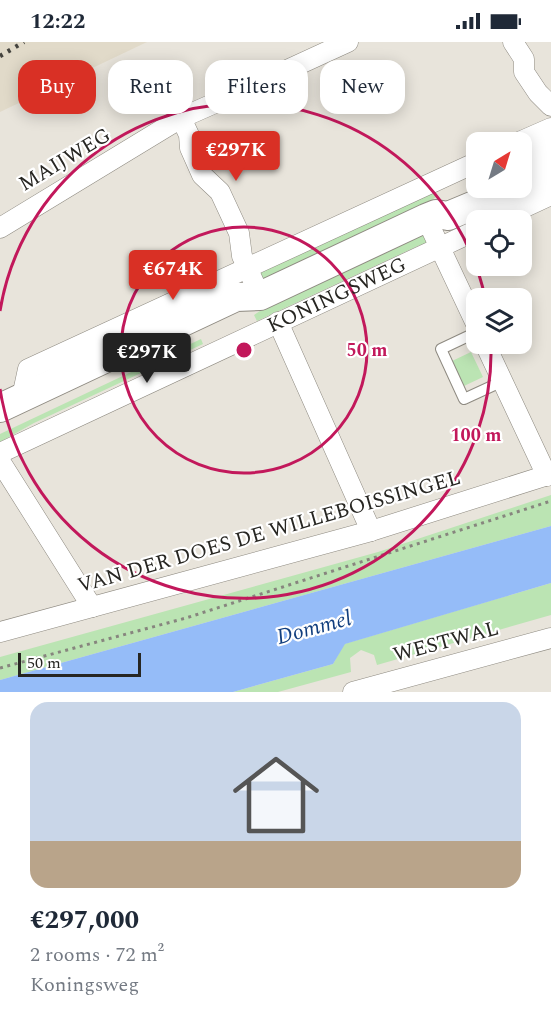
<!DOCTYPE html>
<html lang="en">
<head>
<meta charset="utf-8">
<style>
	body { margin:0; font-family:Spectral,serif; background:#f2f2f3; color:#1f2937; height:100vh; display:flex; flex-direction:column; font-size:22px; white-space:nowrap }
	* { box-sizing:border-box; margin:0 }
	p { font-size:20px; color:#747a83 }
	.icon { flex:none; width:33px; height:33px; fill:none; stroke:currentColor; stroke-width:2; stroke-linecap:round; stroke-linejoin:round }
	.map { position:relative; height:650px; overflow:hidden }
	.drawer { display:flex; flex-direction:column; background:#fff; flex:1 }
	.drawer>* { flex:none }
	.guide { position:absolute; left:18px; top:18px; width:516px; height:54px; display:flex; gap:12px }
	.needle { width:39px; rotate:38deg }
	.controls { position:absolute; left:466px; top:90px; display:grid; gap:12px }
	.controls a { display:grid; place-items:center; width:66px; height:66px; border-radius:12px; background:#fff; box-shadow:0 3px 15px #0003; font-size:30px }
	.scale { position:absolute; left:18px; bottom:15px; width:123px; box-sizing:border-box; padding-left:6px; border:3px solid #272622; border-top:0; font-size:16px; line-height:21px; white-space:nowrap; color:#272622; -webkit-text-stroke:4px #fff; paint-order:stroke }
	.price { position:absolute; translate:-50% -51px; padding:0 14px; border-radius:6px; background:#d93025; color:#fff; font-size:20px; line-height:39px; filter:drop-shadow(0 2px 3px #0008) }
	.price::after { content:''; position:absolute; left:50%; top:36px; width:18px; height:14px; margin-left:-9px; background:inherit; clip-path:polygon(0 0,100% 0,50% 100%) }
	.price.active { background:#222; color:#fff }
	ul { padding:0; list-style:none }
	li { display:grid; align-content:center; gap:12px; height:318px; padding:0 30px }
	li+li { border-top:2px solid #e0e1e3 }
	li span { display:grid; place-items:center; height:186px; border-radius:18px; color:#555 }
	li>.icon { margin-inline-start:auto }
	span .icon { width:108px; height:108px; fill:#fffc; stroke-width:1 }
	li b { font-size:26px }
	.tag { padding:0 21px; border-radius:18px; background:#fff; box-shadow:0 3px 15px #0003; font-size:21px; line-height:54px }
	.tag.active { background:#d93025; color:#fff }
	.status { display:flex; justify-content:space-between; align-items:center; height:42px; padding:0 30px; background:#fff; direction:ltr }
	.status svg { height:16px; fill:currentColor }
	.map>svg:first-child { display:block }
	.built { fill:#e1dac9 }
	.green { fill:#bbe4b3 }
	.water { fill:#95bcf8 }
	.lines { fill:none; stroke-linecap:round; stroke-linejoin:round }
	.lane-casing { stroke:#8e8a81; stroke-width:12 }
	.street-casing { stroke:#8e8a81; stroke-width:21 }
	.secondary-casing { stroke:#8e8a81; stroke-width:30 }
	.path { stroke:#87857e; stroke-width:3; stroke-dasharray:3 4.5; stroke-linecap:butt }
	.lane { stroke:#fff; stroke-width:10 }
	.street { stroke:#fff; stroke-width:20 }
	.secondary { stroke:#fff; stroke-width:28 }
	.rail { stroke:#44433e; stroke-width:4.5; stroke-dasharray:3 6; stroke-linecap:butt }
	.ring { fill:none; stroke:#c2185b; stroke-width:3 }
	.labels { text-anchor:middle; dominant-baseline:central; stroke-width:4.5; stroke-linejoin:round; paint-order:stroke }
	.street-label { font-size:21px; fill:#272622; stroke:#fff }
	.water-label { font-size:22px; font-style:italic; fill:#113e7e; stroke:#fff }
	.centre { fill:#c2185b; stroke:#fff; stroke-width:3 }
	.ring-label { font-size:18px; text-anchor:middle; font-weight:bold; fill:#c2185b; stroke:#fff; stroke-width:4.5; stroke-linejoin:round; paint-order:stroke }
</style>
</head>
<body>
<div class="status"><b>12:22</b><svg viewBox="0 0 49 12"><path d="M0 12V9h3v3zM5 12V6h3v6zM10 12V3h3v9zM15 12V0h3v12zM26 1h20v11H26zM47 4h2v5h-2z"/></svg></div>
<div class="map">
<svg width="551" height="650" viewBox="0 0 551 650">
	<rect width="100%" height="100%" fill="#e8e4db"/>
	<path class="built" d="M0,0h147l-147,70z"/>
	<path class="green" d="M434,149l3,5 -15,12 -158,72 -5,-5 -1,-7 7,-3 6,3z
		M428,189l6,13 -8,4 -6,-3 -163,76 -3,-6 28,-19z
		M201,297l2,5 -169,79 -34,19v-8z
		M471,310l12,25 -19,9 -12,-25z
		M551,453v31l-551,154v-23l378,-105z
		M551,541v32l-174,50 -3,-10 -13,-5 -11,8 1,14 -73,20h-45l100,-28 11,-20z"/>
	<path class="water" d="M551,484v57l-206,61 -12,20 -100,28h-233v-12z"/>
	<g class="lines">
		<g class="lane-casing">
			<path id="lane" d="M477,290l-36,17 23,50 39,-18"/>
		</g>
		<g class="street-casing">
			<g id="street">
				<path d="M513,0l11,17v13l14,21 13,13"/>
				<path d="M181,76l8,17 1,13 12,27 18,17 19,41 3,23 18,40"/>
				<path d="M519,100l32,-14"/>
				<path d="M426,176l51,108"/>
				<path d="M497,178l54,-25"/>
				<path d="M0,186l181,-110 59,-26 7,-9 17,-8h12l72,-33"/>
				<path d="M278,280l93,209"/>
				<path d="M485,302l62,132"/>
				<path d="M22,355l6,-28 449,-207"/>
				<path id="s1" d="M0,411l477,-223"/>
				<path d="M0,419l92,146"/>
				<path d="M0,590l371,-101 180,-57"/>
				<path d="M353,650l198,-54"/>
			</g>
		</g>
		<g class="secondary-casing">
			<path id="secondary" d="M522,121l29,-14
				M522,142l29,-12
				M0,366l236,-111 24,-1 166,-78 10,-4 12,2 67,-28"/>
		</g>
		<path class="path" d="M0,626l186,-50 365,-117"/>
		<use href="#lane" class="lane"/>
		<use href="#street" class="street"/>
		<use href="#secondary" class="secondary"/>
		<path class="rail" d="M0,14l24,-14"/>
	</g>
	<g class="ring">
		<circle cx="244" cy="308" r="123"/>
		<path d="M0 269A247 247 0 0 1 485 255M491 302A247 247 0 0 1 0 347"/>
	</g>
	<g class="labels">
		<g class="street-label">
			<text transform="translate(65 118) rotate(-31)">MAIJWEG</text>
			<text stroke="none"><textPath href="#s1" startOffset="372">KONINGSWEG</textPath></text>
			<text transform="translate(269 490) rotate(-16)">VAN DER DOES DE WILLEBOISSINGEL</text>
			<text transform="translate(446 600) rotate(-15)">WESTWAL</text>
		</g>
		<g class="water-label">
			<text transform="translate(314 586) rotate(-15)">Dommel</text>
		</g>
	</g>
	<circle cx="244" cy="308" r="9" class="centre"/>
	<g class="ring-label">
		<text x="367" y="314">50 m</text>
		<text x="476" y="399">100 m</text>
	</g>
</svg>
<div class="controls">
<a><svg class="needle" viewBox="-14 -14 28 28"><path d="M0-13l5 13h-10z" fill="#e53935"/><path d="M0 13l5-13h-10z" fill="#747a83"/></svg></a>
<a><svg class="icon" aria-label="locate" viewBox="0 0 24 24"><circle cx="12" cy="12" r="6"/><path d="M12 2v4M12 18v4M2 12h4M18 12h4"/></svg></a>
<a><svg class="icon" aria-label="layers" viewBox="0 0 24 24"><path d="M12 4l9 5-9 5-9-5zM3 14l9 5 9-5"/></svg></a>
</div>
<div class="scale">50 m</div>
<b class="price" style="left:236px;top:140px">€297K</b>
<b class="price" style="left:173px;top:259px">€674K</b>
<b class="price active" style="left:147px;top:342px">€297K</b>
<div class="guide">
<a class="tag active">Buy</a>
<a class="tag">Rent</a>
<a class="tag">Filters</a>
<a class="tag">New</a>
</div>
</div>
<section class="drawer">
<ul>
<li><span style="background:linear-gradient(#c9d6e8 75%,#b9a48a 0)"><svg class="icon" aria-label="home" viewBox="0 0 24 24"><path d="M3 11l9-7 9 7M6 9v11h12V9"/></svg></span><div><b>€297,000</b><p>2 rooms · 72 m²</p><p>Koningsweg</p></div></li>
</ul>
</section>
</body>
</html>
